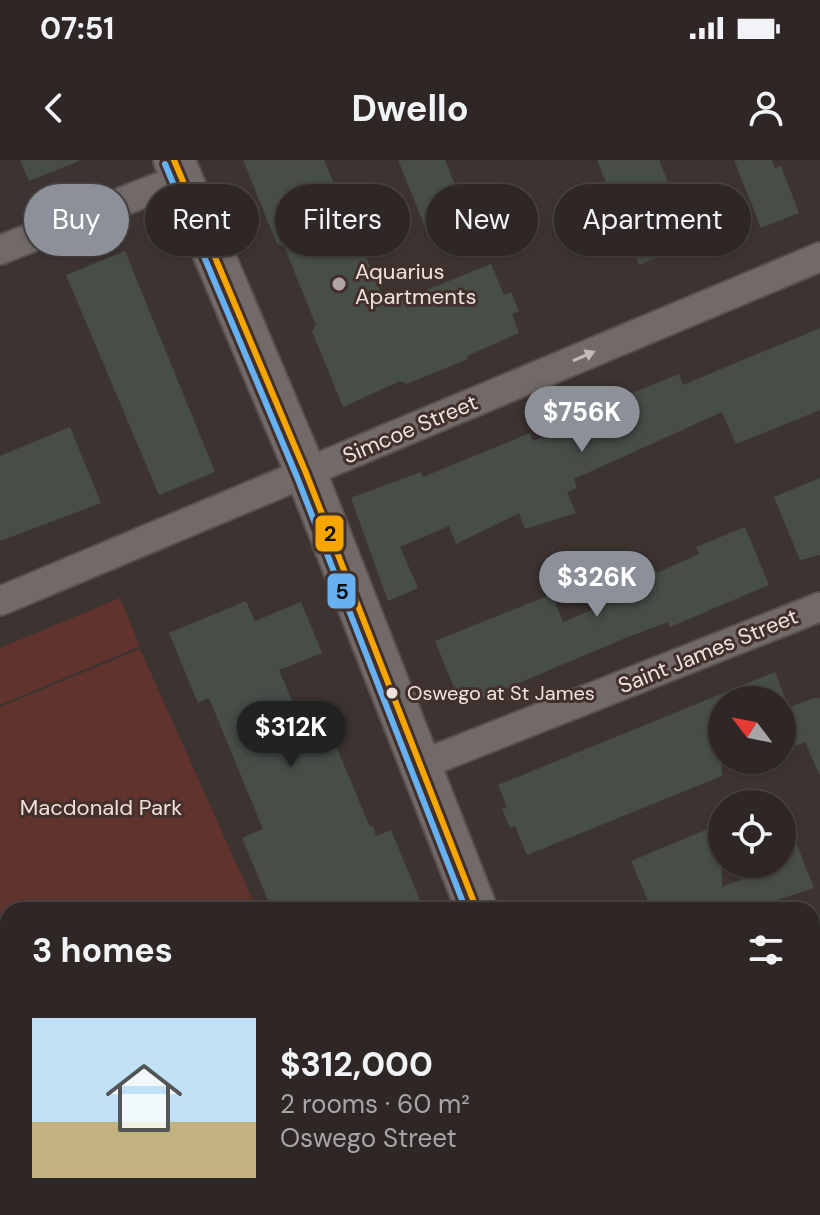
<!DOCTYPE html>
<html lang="en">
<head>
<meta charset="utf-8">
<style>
	body { margin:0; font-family:"DM Sans",sans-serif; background:#362f2e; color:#f1f3f6; height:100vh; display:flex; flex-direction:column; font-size:30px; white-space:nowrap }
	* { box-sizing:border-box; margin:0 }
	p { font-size:26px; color:#a7a5a7 }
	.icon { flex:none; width:44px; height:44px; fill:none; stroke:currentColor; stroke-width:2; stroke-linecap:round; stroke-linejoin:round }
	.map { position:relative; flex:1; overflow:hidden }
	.side { position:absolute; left:0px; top:742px; width:820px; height:314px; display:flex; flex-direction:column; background:#2e2726; border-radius:24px 24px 0 0; box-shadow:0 2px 6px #0004,0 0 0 2px #494443 }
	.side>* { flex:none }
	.guide { position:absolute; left:24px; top:24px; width:772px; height:72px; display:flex; gap:16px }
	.needle { width:52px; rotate:302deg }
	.tools { position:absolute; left:708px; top:526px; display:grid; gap:16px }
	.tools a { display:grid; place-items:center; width:88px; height:88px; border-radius:50%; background:#2e2726; box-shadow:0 2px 6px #0004,0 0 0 2px #494443; font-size:40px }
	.price { position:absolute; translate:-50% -68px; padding:0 18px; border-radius:28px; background:#8c9099; color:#fff; font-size:26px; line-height:52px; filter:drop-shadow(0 2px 4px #0008) }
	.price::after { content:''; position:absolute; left:50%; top:48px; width:24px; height:18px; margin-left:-12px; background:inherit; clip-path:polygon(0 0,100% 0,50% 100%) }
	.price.on { background:#222; color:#fff }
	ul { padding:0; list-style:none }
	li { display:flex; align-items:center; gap:24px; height:200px; padding:0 32px }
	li+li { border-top:2px solid #494443 }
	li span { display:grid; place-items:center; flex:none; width:224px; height:160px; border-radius:0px; color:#555 }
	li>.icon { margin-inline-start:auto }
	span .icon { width:96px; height:96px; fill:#fffc; stroke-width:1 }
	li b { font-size:34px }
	h2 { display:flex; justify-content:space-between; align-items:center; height:96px; padding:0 32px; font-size:34px }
	.pill { padding:0 28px; border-radius:36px; background:#2e2726; box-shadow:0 2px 6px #0004,0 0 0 2px #494443; font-size:28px; line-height:72px }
	.pill.on { background:#8c9099; color:#fff }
	.status { display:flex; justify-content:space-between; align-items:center; height:56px; padding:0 40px; background:#2e2726; direction:ltr }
	.status svg { height:22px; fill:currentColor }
	header { display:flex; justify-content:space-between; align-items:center; height:104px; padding:0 32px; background:#2e2726; font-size:36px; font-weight:700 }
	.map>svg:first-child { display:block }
	.green { fill:#60332d }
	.building { fill:#474e48 }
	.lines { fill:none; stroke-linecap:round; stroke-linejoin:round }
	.street-casing { stroke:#58504e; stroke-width:32 }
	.secondary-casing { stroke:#58504e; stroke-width:44 }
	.street { stroke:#716a68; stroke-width:28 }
	.secondary { stroke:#716a68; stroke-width:40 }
	.bus-1-casing { stroke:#42302d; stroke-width:12 }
	.bus-2-casing { stroke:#42302d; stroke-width:12 }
	.bus-1 { stroke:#f7a600; stroke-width:6 }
	.bus-2 { stroke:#66b1f2; stroke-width:6 }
	.oneway { fill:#c3b9b6 }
	.poi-dot { fill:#b1a6a3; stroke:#42302d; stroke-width:3 }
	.bus-dot { fill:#efe3e0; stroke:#42302d; stroke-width:3 }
	.labels { text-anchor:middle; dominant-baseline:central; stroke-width:6; stroke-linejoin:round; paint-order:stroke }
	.bus-label { font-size:20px; fill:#efe3e0; stroke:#42302d; text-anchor:start }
	.poi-label { font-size:22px; fill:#efe3e0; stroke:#42302d; text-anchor:start }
	.street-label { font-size:22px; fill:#efe3e0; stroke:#42302d }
	.park-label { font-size:22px; fill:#f5ddd8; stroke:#42302d }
	.line-badge { stroke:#42302d; stroke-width:3 }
	.pale-badge-label { font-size:22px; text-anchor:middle; font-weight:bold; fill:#111 }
</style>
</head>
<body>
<div class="status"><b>07:51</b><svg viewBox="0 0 49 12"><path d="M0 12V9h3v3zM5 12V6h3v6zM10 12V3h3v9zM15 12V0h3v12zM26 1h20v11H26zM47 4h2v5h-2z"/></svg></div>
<header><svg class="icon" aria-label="back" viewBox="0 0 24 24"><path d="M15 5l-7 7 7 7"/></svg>Dwello<svg class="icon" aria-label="person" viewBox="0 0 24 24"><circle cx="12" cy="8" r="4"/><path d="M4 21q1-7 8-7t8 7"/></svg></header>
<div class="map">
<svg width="820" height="1055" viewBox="0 0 820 1055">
	<rect width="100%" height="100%" fill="#3d3432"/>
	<path class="green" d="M120,438l20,48 -140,59v-57z
		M140,489l117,261h-249v298h382l3,7h-393v-508z"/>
	<path class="building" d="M20,0h59v1l-50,20z
		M243,0h81l63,146 104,-42 13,31 7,-3 8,19 -7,3 7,19 -52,23 1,3 -61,25 -7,-3 -57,26 -31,-76 4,-6 -32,-79 -7,-2z
		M398,0h47l25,62 -40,17z
		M597,0h62l33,83 -53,22z
		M734,0h38l3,8 6,-2 18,47 -38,15z
		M125,91l90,221 -56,23 -93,-220z
		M820,168v82l-84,34 -14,-32 -148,67 3,9 -10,4 9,21 -51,16 -6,-16 -63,31 -7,-18 -49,21 18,41 -30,13 -37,-103 70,-26 2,5 107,-44 3,8 41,-18 -2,-5 107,-44 4,11z
		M70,267l31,76 -101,38v-85z
		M820,318v77l-20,5 -26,-63z
		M745,367l24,58 -99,42 -2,-5 -40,15 -166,70 -27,-66 117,-47 11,28 50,-21 -8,-19 19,-7 3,7 29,-12 1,3 42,-19 -3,-7z
		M246,441l9,20 46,-19 21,51 -43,17 23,54 21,-9 47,112 3,-1 3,10 15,-6 33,80h-152l-30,-72 21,-9 -54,-131 -11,5 -29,-70z
		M775,512l11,28h-64v76l-195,79 -12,-29 -5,2 -8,-19 5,-2 -9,-22z
		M814,538h6v78l-15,-34 -23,9v-41z
		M783,650l31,78 -67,22h-95l-21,-49 91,-38v64l60,-23z"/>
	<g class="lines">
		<g class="street-casing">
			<path id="street" d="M0,90l182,-72
				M0,441l820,-344
				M418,606l402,-159
				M812,777l8,-3
				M812,951l8,-3
				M563,1055l17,-7"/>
		</g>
		<g class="secondary-casing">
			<path id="secondary" d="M174,0l132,313 171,437
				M598,1048l3,7"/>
		</g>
		<use href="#street" class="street"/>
		<use href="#secondary" class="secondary"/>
		<g class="bus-1-casing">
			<path id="bus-1" d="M174,0l132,313 171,437"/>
		</g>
		<g class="bus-2-casing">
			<path id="bus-2" d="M165,4l132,313 169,433"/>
		</g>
		<use href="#bus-1" class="bus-1"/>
		<use href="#bus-2" class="bus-2"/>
	</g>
	<defs><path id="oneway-solid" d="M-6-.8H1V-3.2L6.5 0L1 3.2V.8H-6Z" transform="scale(2)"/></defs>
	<use class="oneway" href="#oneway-solid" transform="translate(584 196) rotate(-23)"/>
	<circle class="poi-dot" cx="339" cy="124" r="8"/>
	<circle class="bus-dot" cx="392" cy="533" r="7"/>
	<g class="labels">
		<g class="bus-label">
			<text x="407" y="533">Oswego at St James</text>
		</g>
		<g class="poi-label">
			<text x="355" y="111">Aquarius<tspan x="355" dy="25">Apartments</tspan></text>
		</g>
		<g class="street-label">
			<text transform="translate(410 269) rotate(-23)">Simcoe Street</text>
			<text transform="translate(708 491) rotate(-22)">Saint James Street</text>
		</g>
		<g class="park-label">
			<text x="101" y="647">Macdonald Park</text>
		</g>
	</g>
	<g class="line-badge">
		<rect x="314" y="354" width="31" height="39" rx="8" fill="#f7a600"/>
		<rect x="326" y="412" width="31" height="38" rx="8" fill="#66b1f2"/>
	</g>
	<g class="pale-badge-label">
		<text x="330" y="381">2</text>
		<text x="342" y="439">5</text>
	</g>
</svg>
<div class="tools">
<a><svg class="needle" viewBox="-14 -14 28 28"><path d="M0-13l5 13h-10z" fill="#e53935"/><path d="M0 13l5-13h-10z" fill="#a7a5a7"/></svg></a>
<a><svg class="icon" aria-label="locate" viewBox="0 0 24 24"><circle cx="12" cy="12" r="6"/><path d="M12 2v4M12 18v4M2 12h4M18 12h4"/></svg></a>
</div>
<b class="price" style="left:582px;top:294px">$756K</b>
<b class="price" style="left:597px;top:459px">$326K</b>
<b class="price on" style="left:291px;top:609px">$312K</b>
<div class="guide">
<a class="pill on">Buy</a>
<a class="pill">Rent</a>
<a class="pill">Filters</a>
<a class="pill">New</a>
<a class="pill">Apartment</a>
</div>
<section class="side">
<h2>3 homes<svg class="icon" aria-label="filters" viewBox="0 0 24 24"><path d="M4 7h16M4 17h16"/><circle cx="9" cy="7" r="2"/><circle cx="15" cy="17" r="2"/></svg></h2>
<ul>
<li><span style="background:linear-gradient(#bfe0f5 65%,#c2b280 0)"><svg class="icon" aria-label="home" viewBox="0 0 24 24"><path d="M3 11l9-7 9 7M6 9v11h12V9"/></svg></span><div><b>$312,000</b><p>2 rooms · 60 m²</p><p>Oswego Street</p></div></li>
</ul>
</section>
</div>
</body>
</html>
